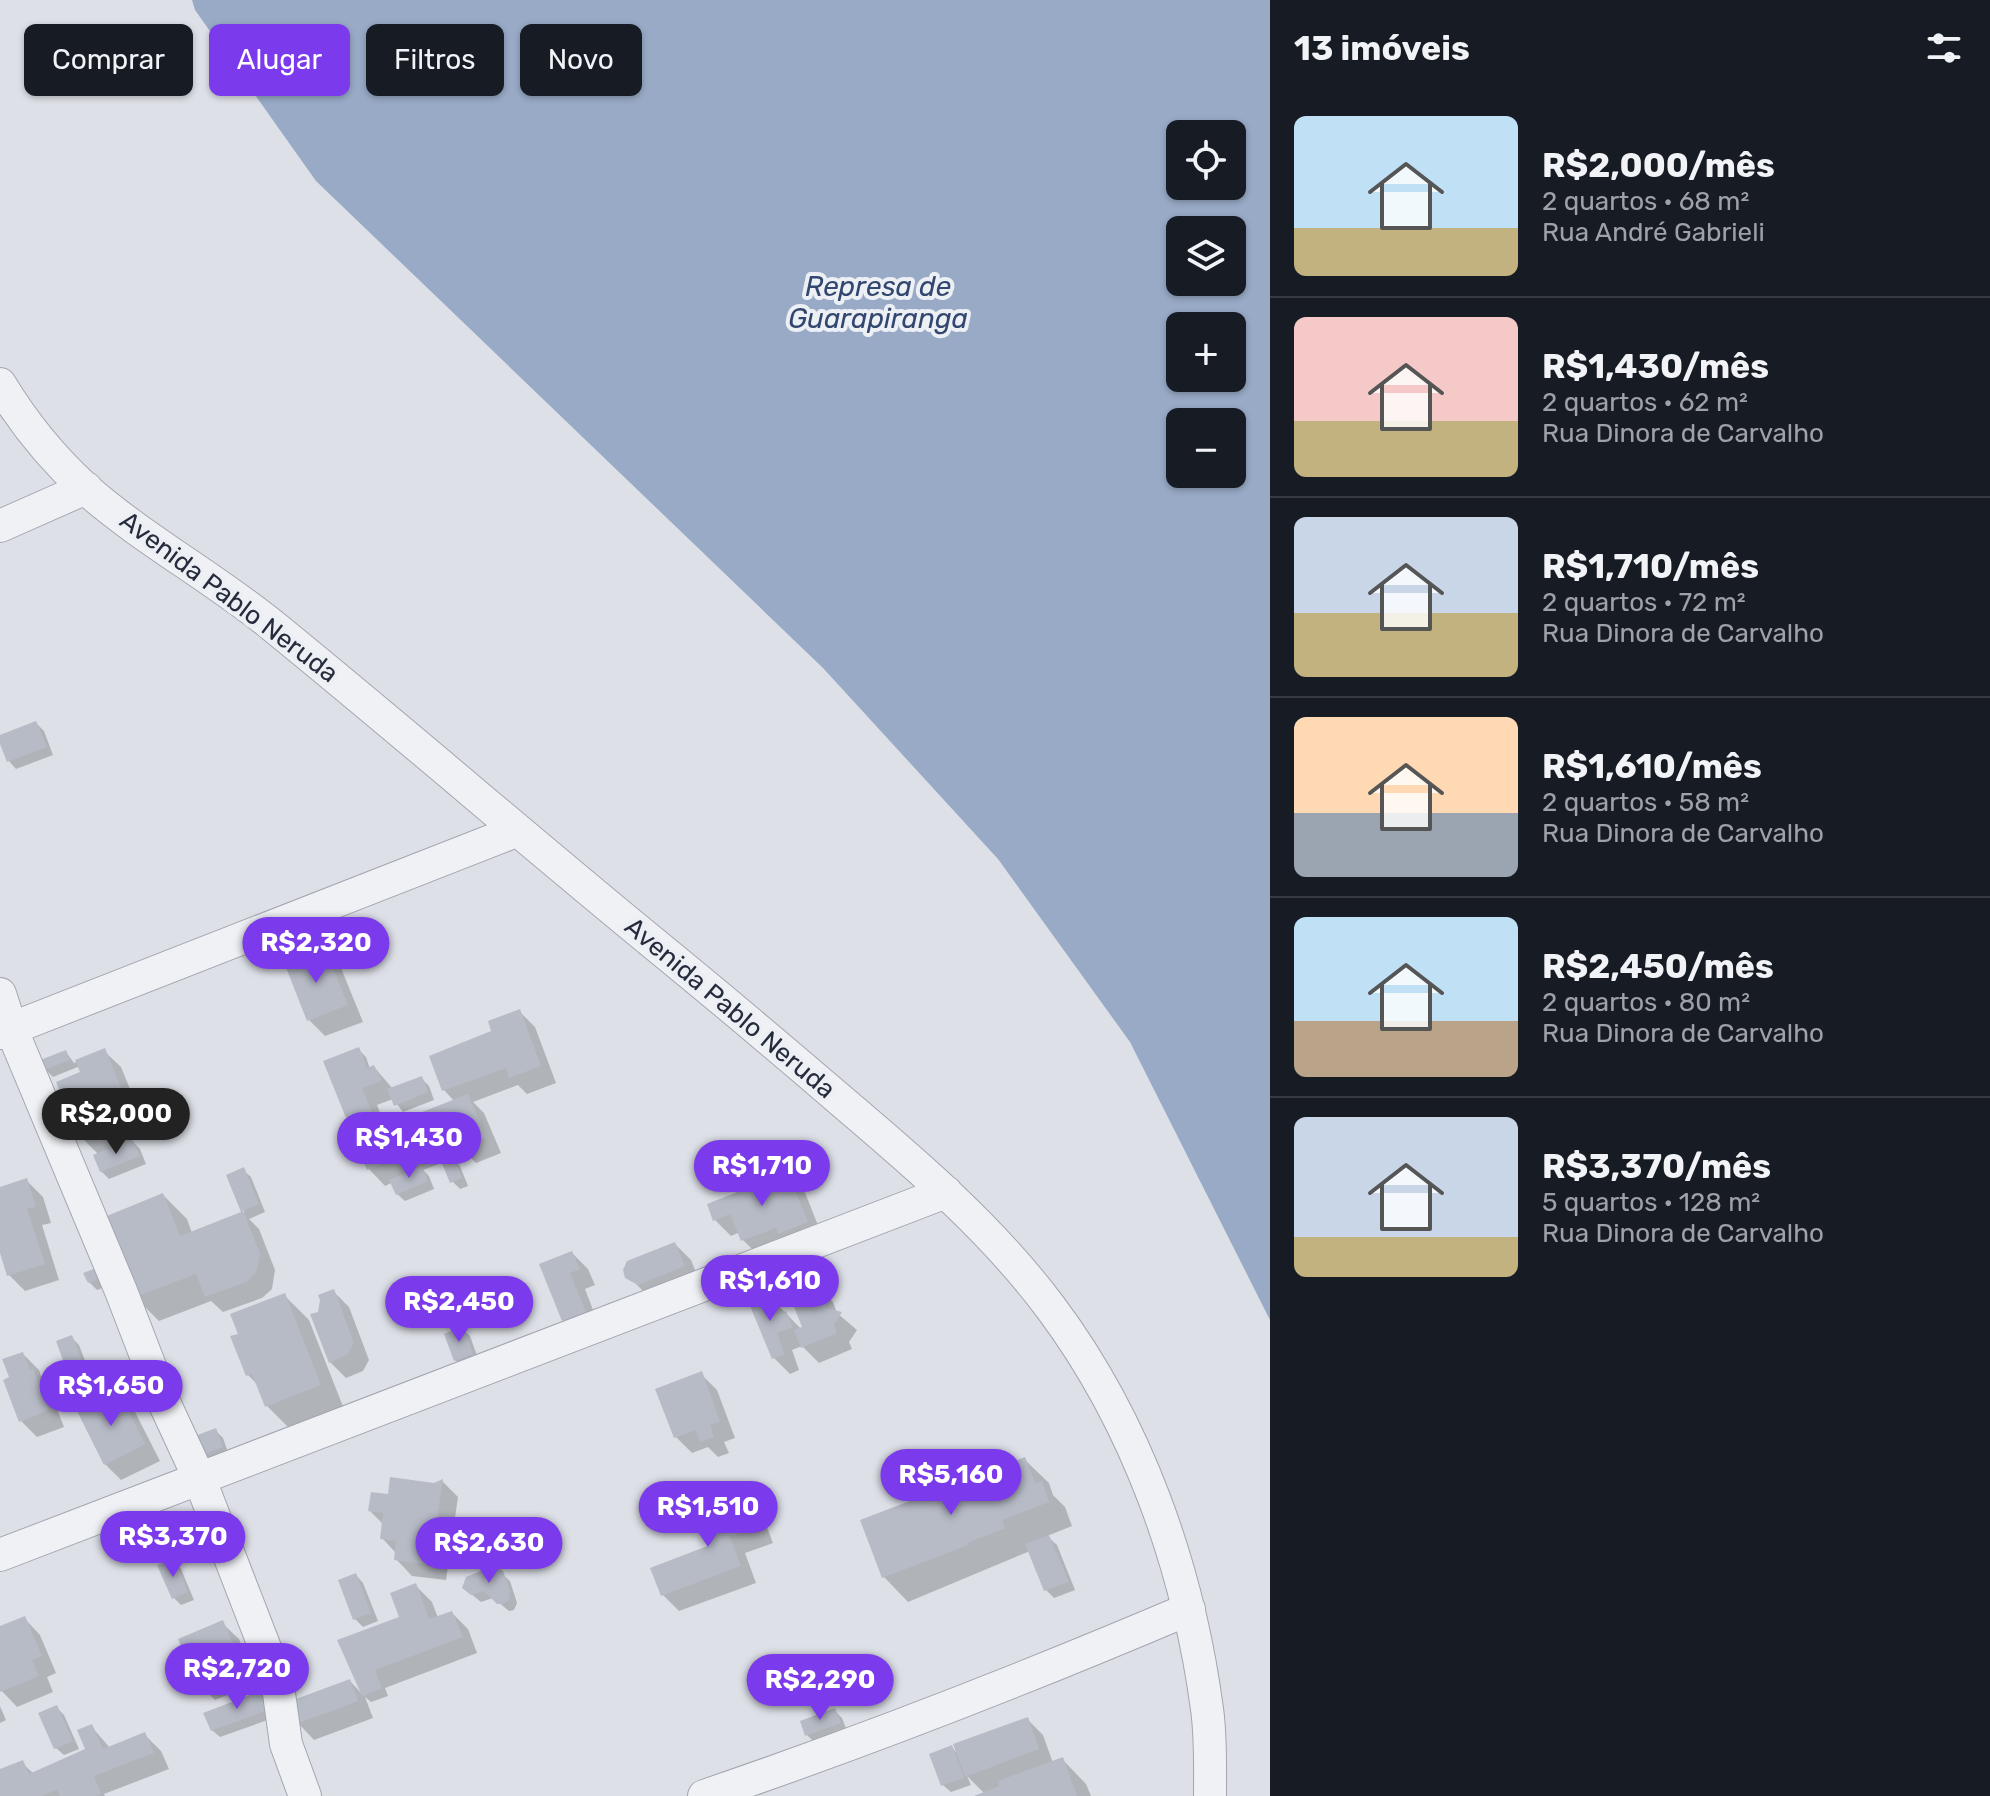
<!DOCTYPE html>
<html lang="pt">
<head>
<meta charset="utf-8">
<style>
	body { margin:0; font-family:Rubik,sans-serif; background:#20242c; color:#f1f3f6; height:100vh; display:flex; flex-direction:column; font-size:30px; white-space:nowrap }
	* { box-sizing:border-box; margin:0 }
	p { font-size:26px; color:#9ea1a6 }
	.icon { flex:none; width:44px; height:44px; fill:none; stroke:currentColor; stroke-width:2; stroke-linecap:round; stroke-linejoin:round }
	.map { position:relative; flex:1; overflow:hidden }
	.details { display:flex; flex-direction:column; background:#171b24; width:720px }
	.details>* { flex:none }
	.hud { position:absolute; left:24px; top:24px; width:760px; height:72px; display:flex; gap:16px }
	.buttons { position:absolute; left:1166px; top:120px; display:grid; gap:16px }
	.buttons a { display:grid; place-items:center; width:80px; height:80px; border-radius:12px; background:#171b24; box-shadow:0 2px 6px #0004; font-size:40px }
	.price { position:absolute; translate:-50% -68px; padding:0 18px; border-radius:28px; background:#7c3aed; color:#fff; font-size:26px; line-height:52px; filter:drop-shadow(0 2px 4px #0008) }
	.price::after { content:''; position:absolute; left:50%; top:48px; width:24px; height:18px; margin-left:-12px; background:inherit; clip-path:polygon(0 0,100% 0,50% 100%) }
	.price.on { background:#222; color:#fff }
	ul { padding:0; list-style:none }
	li { display:flex; align-items:center; gap:24px; height:200px; padding:0 24px }
	li+li { border-top:2px solid #363941 }
	li span { display:grid; place-items:center; flex:none; width:224px; height:160px; border-radius:12px; color:#555 }
	li>.icon { margin-inline-start:auto }
	span .icon { width:96px; height:96px; fill:#fffc; stroke-width:1 }
	li b { font-size:34px }
	h2 { display:flex; justify-content:space-between; align-items:center; height:96px; padding:0 24px; font-size:34px }
	.tag { padding:0 28px; border-radius:12px; background:#171b24; box-shadow:0 2px 6px #0004; font-size:28px; line-height:72px }
	.tag.on { background:#7c3aed; color:#fff }
	main { display:flex; flex:1; min-height:0 }
	.map>svg:first-child { display:block }
	.water { fill:#98aac6; fill-rule:evenodd }
	.shadow { fill:#0003 }
	.building { fill:#b7bbc6 }
	.lines { fill:none; stroke-linecap:round; stroke-linejoin:round }
	.street-casing { stroke:#a3a6b1; stroke-width:34 }
	.street { stroke:#f0f1f5; stroke-width:32 }
	.labels { text-anchor:middle; dominant-baseline:central; stroke-width:8; stroke-linejoin:round; paint-order:stroke }
	.street-label { font-size:26px; fill:#272c3d; stroke:#eceff4 }
	.water-label { font-size:28px; font-style:italic; fill:#32476f; stroke:#eceff4 }
</style>
</head>
<body>
<main>
<div class="map">
<svg width="1270" height="1796" viewBox="0 0 1270 1796">
	<rect width="100%" height="100%" fill="#dde0e7"/>
	<path class="water" d="M192,0h1078v1320l-140,-278 -132,-183 -175,-191 -507,-487 -121,-171zM1180,134h52v52h-52zM1180,230h52v52h-52zM1180,326h52v52h-52zM1180,422h52v52h-52z"/>
	<path class="shadow" d="M36,723l8,8 9,24 -37,14 -7,-8 -9,-24z
		M325,952l16,16 22,54 -38,14 -16,-16z
		M519,1011l16,16 21,56 -29,11 -9,-9 -45,17 11,11 17,40 -25,10 -10,-10 -13,6 7,7 8,20 -8,3 -8,-8 -8,-19 -21,8 6,6 5,13 -29,12 -8,-7 -4,-12 -8,4 -16,-17 -43,-107 32,-13 8,8 4,12 4,-2 19,22 28,-11 8,8 5,14 -31,12 -10,-13 -16,6 9,23 69,-26 -11,-12 49,-58z
		M104,1051l17,16 26,64 -18,7 11,11 6,15 -37,15 -8,-8 -2,-16 -19,-19 3,-63 -3,-7 -27,11 -8,-8 21,-17 8,11z
		M243,1170l8,7 14,35 -16,7 10,10 16,41 -3,19 -10,9 -39,14 -12,-11 -52,20 -24,-24 28,-102 24,24 5,14 52,-20z
		M788,1174l16,16 19,48 -64,18 -16,-16 -3,-8 -9,4 -16,-16z
		M27,1181l16,16 8,26 -9,2 17,55 -34,11 -16,-16 -9,-29v-57z
		M675,1244l16,16 9,22 -51,15 -17,-17z
		M572,1253l16,16 7,16 -10,4 15,39 -20,8 -16,-16z
		M99,1269l11,16 -13,5 -8,-8z
		M816,1286l17,16 4,11 20,17 -8,12 3,7 -33,14 -17,-17 -10,4 7,20 -9,4 -16,-16 -6,-63 39,40z
		M333,1291l16,16 20,53 -6,11 -17,7 -16,-16 -10,-49z
		M284,1295l25,25 35,89 -53,21 -24,-24 -7,-19 -12,-12 -8,-40z
		M462,1329l8,7 9,25 -16,6 -8,-7z
		M71,1337l8,8 13,34 -13,5 -8,-8z
		M23,1354l16,16 4,12 6,6 15,39 -27,10 -16,-16 -10,-42z
		M701,1374l16,16 18,48 -11,4 5,11 -11,4 -10,-10 -16,6 -16,-16z
		M118,1393l16,17 26,51 -39,19 -16,-16z
		M215,1430l8,8 6,17 -18,6 -8,-7z
		M1024,1459l25,24 4,12 12,12 7,19 -25,10 10,9 18,45 -21,8 -8,-8 -16,-39 -122,51 -24,-25 -22,-56z
		M442,1481l16,16 -12,83 -34,-4 -16,-17v-6l-14,-15 1,-14 -13,-13 20,-15z
		M747,1501l16,16 10,26 -28,10 11,30 -77,28 -16,-16 49,-49z
		M173,1561l8,8 13,31 -13,5 -7,-7z
		M501,1573l9,8 7,22 -3,7 -5,1 -16,-13 -12,4 -16,-13z
		M356,1575l7,8 15,38 -15,6 -8,-8z
		M415,1585l17,17 6,16 14,-5 16,16 9,24 -92,35 3,8 -17,6 -6,-5 8,21 -59,22 -16,-17 52,-42 14,15 -5,-14 42,-64z
		M24,1618l16,17 16,38 -9,4 6,15 -36,15 -17,-18v-60z
		M222,1623l17,16 9,21 -10,4 10,23 -33,13 -16,-16 -18,-44z
		M270,1700l6,17 -56,20 -8,-7z
		M0,1706l6,14 -6,3z
		M56,1707l8,8 15,34 -15,6 -8,-7z
		M834,1710l8,8 5,13 -32,12 -8,-8 -5,-13z
		M1027,1719l16,16 10,28 9,-4 24,25 5,12h-113l7,-2 -18,-18 4,9 -20,7 -8,-7 9,-37 8,8z
		M91,1726l19,22 35,-13 16,16 8,18 -65,25 1,2h-105v-25l22,-8 12,11 54,-24z"/>
	<path class="building" d="M36,721l11,26 -40,15 -7,-18v-9z
		M325,949l23,56 -41,16 -22,-56z
		M520,1009l21,57 -32,12 -3,-10 -64,23 -13,-35 62,-25 -3,-10z
		M359,1047l8,21 7,-3 8,16 -20,7 17,41 89,-35 18,43 -28,11 -5,-11 -86,33 -44,-109z
		M105,1048l27,67 -54,22 -22,-55 24,-10 -5,-12z
		M66,1050l4,10 -26,10 -4,-10z
		M422,1076l6,16 -34,14 -7,-17z
		M132,1139l8,17 -40,16 -7,-17z
		M453,1156l9,22 -12,5 -9,-22z
		M422,1166l6,15 -32,14 -7,-15z
		M244,1167l15,37 -16,7 17,42 -4,20 -10,9 -41,15 -9,-23 -63,24 -31,-80 61,-25 17,43 61,-24 -15,-37z
		M788,1172l20,50 -30,12 -2,-6 -35,13 -11,-27 -17,7 -6,-17z
		M27,1178l9,29 -9,2 18,55 -38,12 -7,-23v-66z
		M675,1242l10,24 -47,19 -13,-7 -2,-8 4,-9z
		M572,1251l8,18 -10,4 16,39 -24,9 -23,-57z
		M99,1267l5,10 -16,6 -5,-10z
		M817,1283l10,25 15,4 -8,13 3,8 -36,15 -7,-18 8,-3 -13,-33z
		M334,1289l20,54 -7,12 -18,8 -19,-49 8,-2 2,-12 -2,-5z
		M285,1293l36,92 -56,22 -13,-33 -6,2 -16,-40 8,-2 -8,-20z
		M768,1293l9,22 9,-4 7,16 -16,6 7,21 -12,5 -24,-58z
		M463,1326l10,28 -19,7 -10,-27z
		M72,1335l14,36 -17,6 -13,-36z
		M23,1352l7,18 3,-1 16,41 -30,12 -16,-42 6,-3 -7,-18z
		M702,1371l18,51 -10,3 4,12 -14,5 -4,-12 -22,8 -19,-49z
		M118,1391l27,53 -41,21 -27,-54z
		M216,1428l7,19 -21,8 -7,-19z
		M1025,1457l10,26 7,-2 7,21 -47,18 3,8 -38,15 1,2 -86,33 -22,-58z
		M390,1477l44,6 9,-4 -13,86 -36,-5 2,-19 -16,-2 3,-26 -15,-2 3,-19 17,2z
		M747,1498l11,29 -28,10 11,29 -80,30 -11,-28 60,-23 -12,-29z
		M1049,1535l20,47 -25,9 -19,-47z
		M174,1559l14,33 -16,7 -15,-34z
		M491,1567h7l5,4 7,20 -1,9 -6,4h-6l-13,-13 -13,4 -9,-7 4,-11z
		M356,1573l15,40 -18,7 -15,-40z
		M416,1583l13,36 23,-8 11,26 -88,33 7,18 -20,8 -25,-56 62,-23 -9,-24z
		M25,1616l17,40 -10,4 7,16 -39,16v-66z
		M223,1620l10,24 -10,4 10,23 -36,14 -19,-46z
		M350,1679l8,22 -62,23 -8,-22z
		M263,1690l7,19 -59,22 -8,-18z
		M57,1705l16,36 -19,8 -16,-36z
		M835,1708l6,15 -36,13 -5,-15z
		M1028,1717l11,32 -74,28 -12,-33z
		M92,1724l11,25 42,-17 9,21 -60,23 7,18 -5,2h-36l-3,-6 -16,6h-41v-27l23,-9 6,14 56,-25 -8,-19z
		M952,1745l12,33 -23,8 -12,-32z
		M1063,1757l14,39h-103l25,-10 -1,-5z"/>
	<g class="lines">
		<g class="street-casing">
			<path id="street" d="M0,384c23,38 53,75 86,105 58,51 127,88 187,137 128,104 252,212 379,316 65,53 129,107 193,162 73,62 148,126 206,204 86,115 137,259 156,401 4,28 3,58 3,87
				M0,526l86,-38
				M0,994l11,34 110,263 42,109 37,80 77,199 9,65 19,52
				M0,1033l516,-202
				M0,1555l946,-363
				M704,1796c164,-56 325,-119 485,-187"/>
		</g>
		<use href="#street" class="street"/>
	</g>
	<g class="labels">
		<g class="street-label">
			<text transform="translate(229 597) rotate(37)">Avenida Pablo Neruda</text>
			<text transform="translate(730 1008) rotate(40)">Avenida Pablo Neruda</text>
		</g>
		<g class="water-label">
			<text x="878" y="286">Represa de<tspan x="878" dy="32">Guarapiranga</tspan></text>
		</g>
	</g>
</svg>
<div class="buttons">
<a><svg class="icon" aria-label="locate" viewBox="0 0 24 24"><circle cx="12" cy="12" r="6"/><path d="M12 2v4M12 18v4M2 12h4M18 12h4"/></svg></a>
<a><svg class="icon" aria-label="layers" viewBox="0 0 24 24"><path d="M12 4l9 5-9 5-9-5zM3 14l9 5 9-5"/></svg></a>
<a>+</a>
<a>−</a>
</div>
<b class="price" style="left:316px;top:985px">R$2,320</b>
<b class="price on" style="left:116px;top:1156px">R$2,000</b>
<b class="price" style="left:409px;top:1180px">R$1,430</b>
<b class="price" style="left:762px;top:1208px">R$1,710</b>
<b class="price" style="left:770px;top:1323px">R$1,610</b>
<b class="price" style="left:459px;top:1344px">R$2,450</b>
<b class="price" style="left:111px;top:1428px">R$1,650</b>
<b class="price" style="left:951px;top:1517px">R$5,160</b>
<b class="price" style="left:708px;top:1549px">R$1,510</b>
<b class="price" style="left:173px;top:1579px">R$3,370</b>
<b class="price" style="left:489px;top:1585px">R$2,630</b>
<b class="price" style="left:237px;top:1711px">R$2,720</b>
<b class="price" style="left:820px;top:1722px">R$2,290</b>
<div class="hud">
<a class="tag">Comprar</a>
<a class="tag on">Alugar</a>
<a class="tag">Filtros</a>
<a class="tag">Novo</a>
</div>
</div>
<section class="details">
<h2>13 imóveis<svg class="icon" aria-label="filters" viewBox="0 0 24 24"><path d="M4 7h16M4 17h16"/><circle cx="9" cy="7" r="2"/><circle cx="15" cy="17" r="2"/></svg></h2>
<ul>
<li><span style="background:linear-gradient(#bfe0f5 70%,#c2b280 0)"><svg class="icon" aria-label="home" viewBox="0 0 24 24"><path d="M3 11l9-7 9 7M6 9v11h12V9"/></svg></span><div><b>R$2,000/mês</b><p>2 quartos · 68 m²</p><p>Rua André Gabrieli</p></div></li>
<li><span style="background:linear-gradient(#f6c9c9 65%,#c2b280 0)"><svg class="icon" aria-label="home" viewBox="0 0 24 24"><path d="M3 11l9-7 9 7M6 9v11h12V9"/></svg></span><div><b>R$1,430/mês</b><p>2 quartos · 62 m²</p><p>Rua Dinora de Carvalho</p></div></li>
<li><span style="background:linear-gradient(#c9d6e8 60%,#c2b280 0)"><svg class="icon" aria-label="home" viewBox="0 0 24 24"><path d="M3 11l9-7 9 7M6 9v11h12V9"/></svg></span><div><b>R$1,710/mês</b><p>2 quartos · 72 m²</p><p>Rua Dinora de Carvalho</p></div></li>
<li><span style="background:linear-gradient(#ffd9b3 60%,#9aa5b1 0)"><svg class="icon" aria-label="home" viewBox="0 0 24 24"><path d="M3 11l9-7 9 7M6 9v11h12V9"/></svg></span><div><b>R$1,610/mês</b><p>2 quartos · 58 m²</p><p>Rua Dinora de Carvalho</p></div></li>
<li><span style="background:linear-gradient(#bfe0f5 65%,#b9a48a 0)"><svg class="icon" aria-label="home" viewBox="0 0 24 24"><path d="M3 11l9-7 9 7M6 9v11h12V9"/></svg></span><div><b>R$2,450/mês</b><p>2 quartos · 80 m²</p><p>Rua Dinora de Carvalho</p></div></li>
<li><span style="background:linear-gradient(#c9d6e8 75%,#c2b280 0)"><svg class="icon" aria-label="home" viewBox="0 0 24 24"><path d="M3 11l9-7 9 7M6 9v11h12V9"/></svg></span><div><b>R$3,370/mês</b><p>5 quartos · 128 m²</p><p>Rua Dinora de Carvalho</p></div></li>
</ul>
</section>
</main>
</body>
</html>
